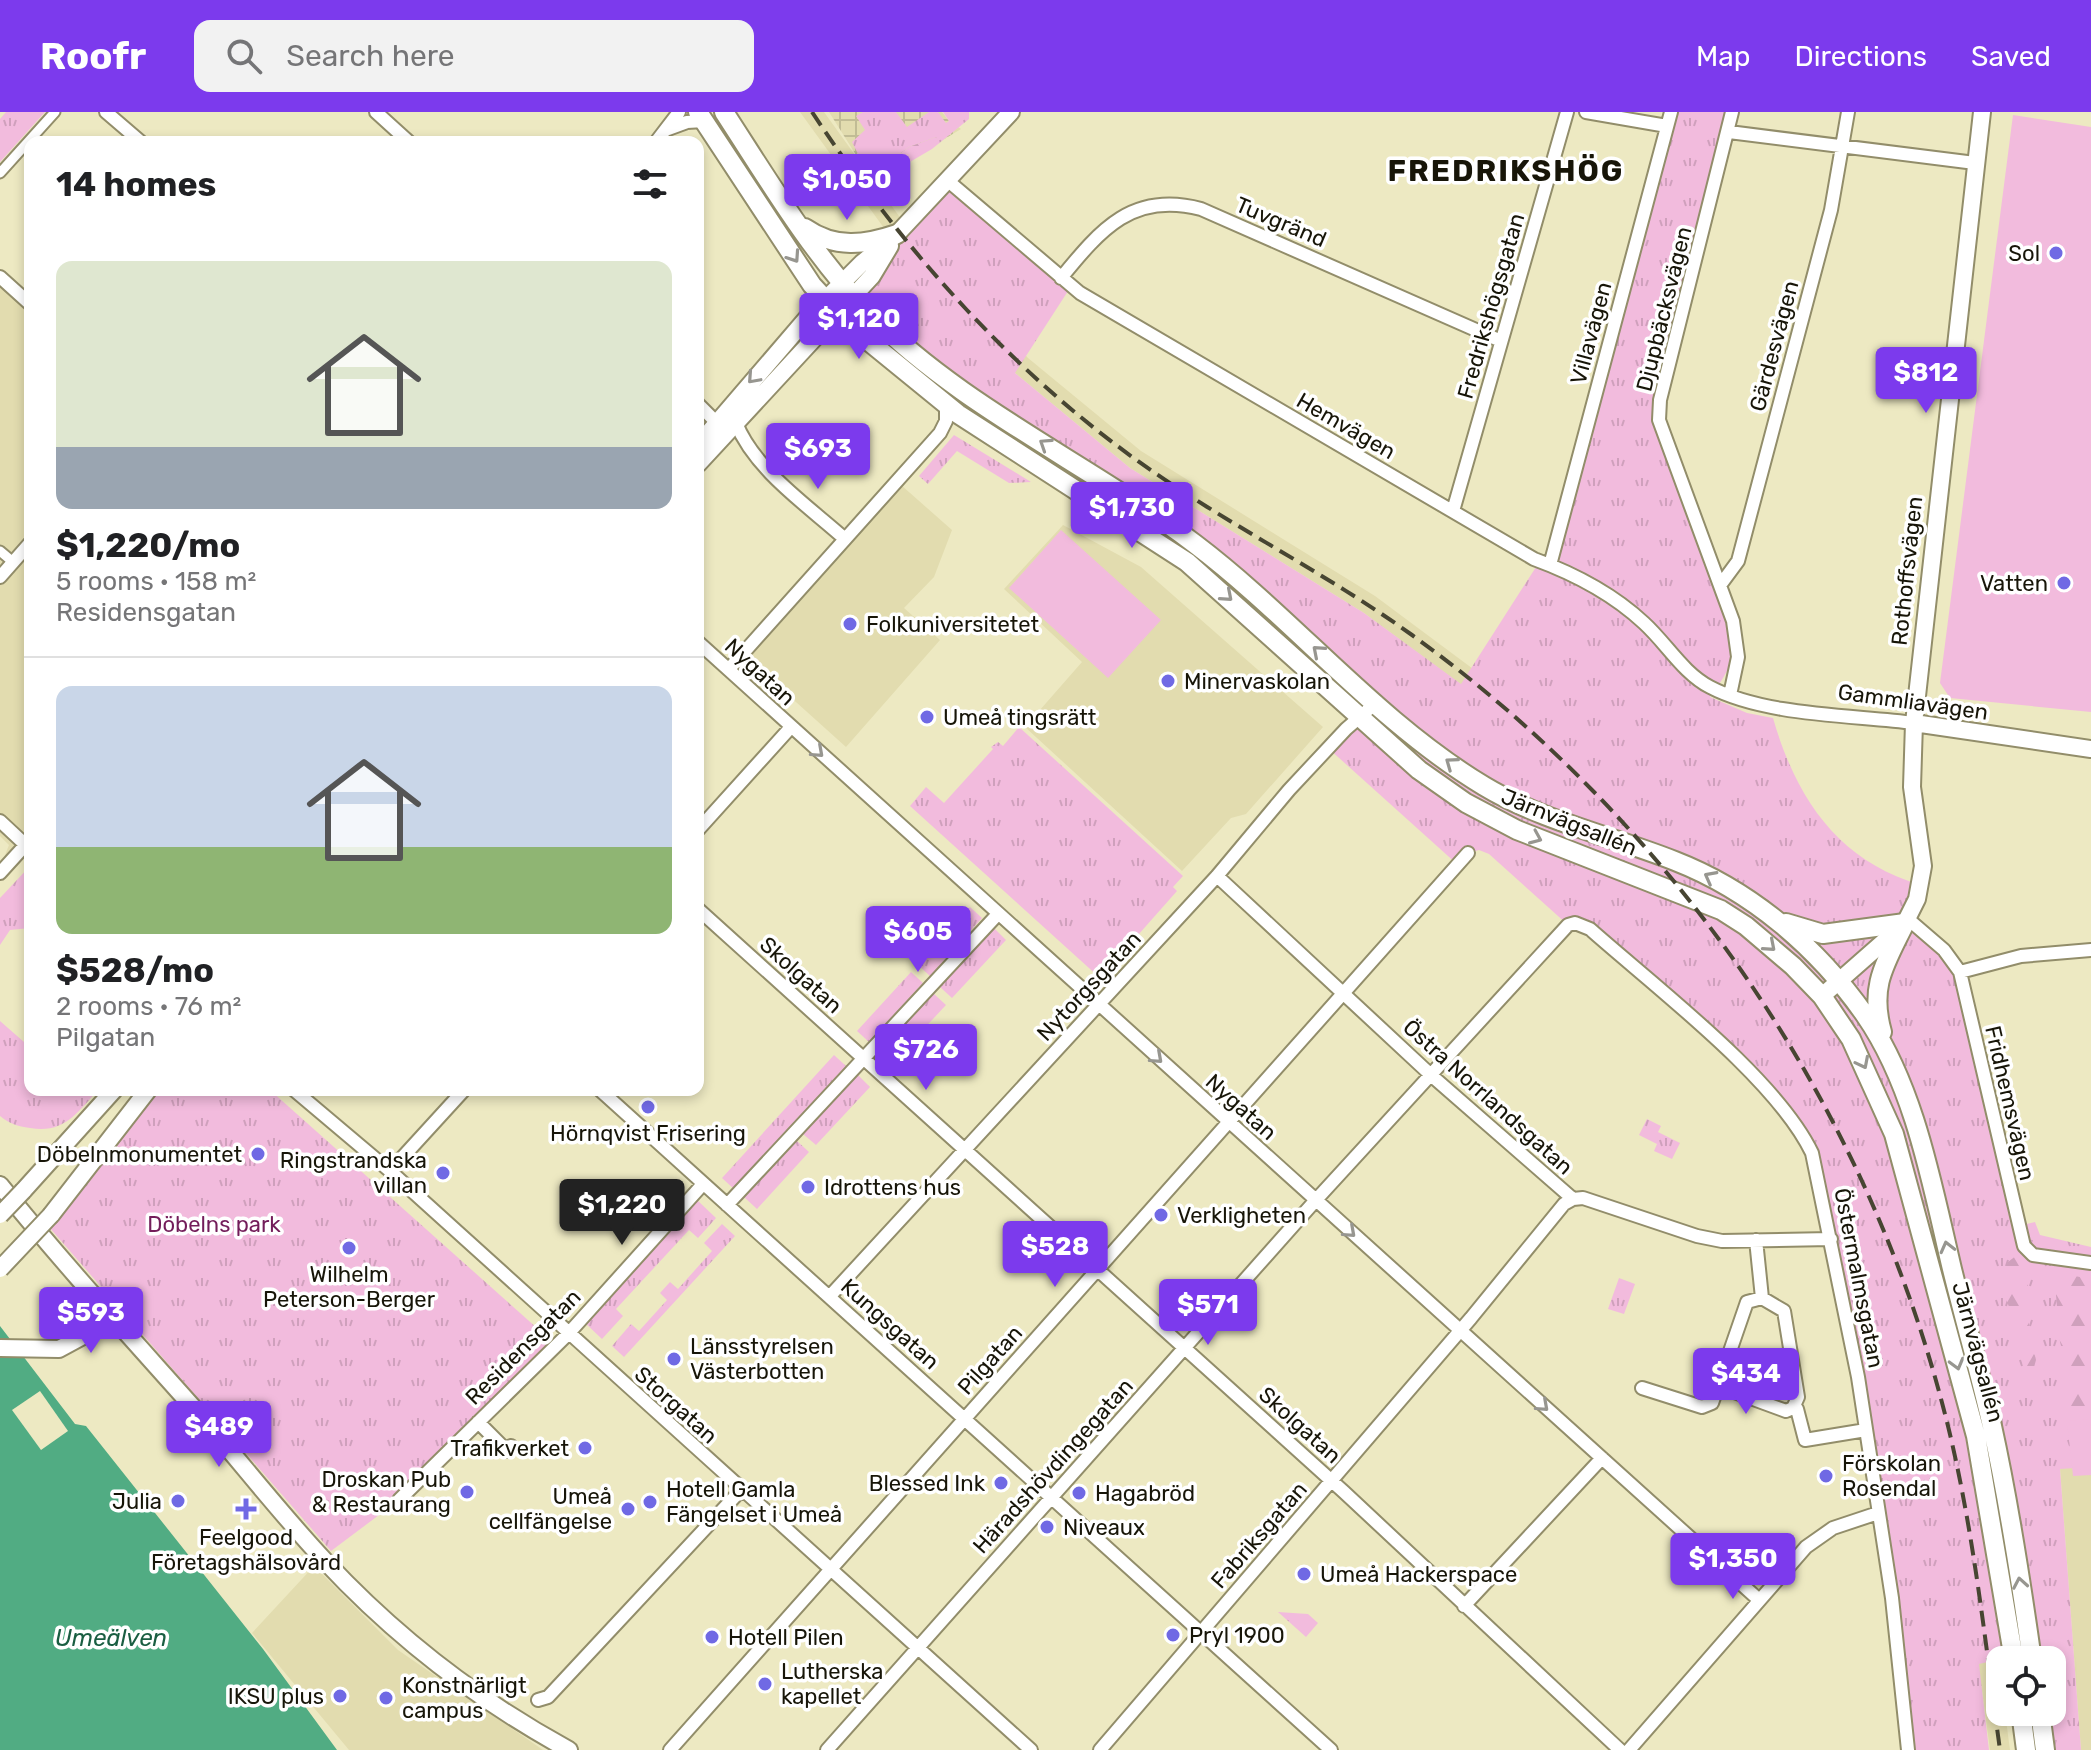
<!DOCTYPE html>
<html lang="en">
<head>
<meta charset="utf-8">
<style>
	body { margin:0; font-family:Rubik,sans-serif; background:#f2f2f2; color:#202124; height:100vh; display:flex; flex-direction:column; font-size:30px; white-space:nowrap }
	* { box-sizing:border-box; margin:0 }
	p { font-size:26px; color:#757577 }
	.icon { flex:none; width:44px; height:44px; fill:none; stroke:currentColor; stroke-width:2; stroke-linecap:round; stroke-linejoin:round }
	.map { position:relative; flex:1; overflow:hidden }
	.details { position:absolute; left:24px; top:24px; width:680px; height:960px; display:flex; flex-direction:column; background:#fff; border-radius:16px; box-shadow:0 4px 12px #0003 }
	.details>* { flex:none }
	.buttons { position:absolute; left:1986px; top:1534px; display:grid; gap:16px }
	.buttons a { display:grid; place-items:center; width:80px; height:80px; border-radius:16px; background:#fff; box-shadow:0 4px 12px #0003; font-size:40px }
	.price { position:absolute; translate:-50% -68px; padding:0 18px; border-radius:8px; background:#7c3aed; color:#fff; font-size:26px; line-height:52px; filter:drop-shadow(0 2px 4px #0008) }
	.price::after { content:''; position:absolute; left:50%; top:48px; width:24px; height:18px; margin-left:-12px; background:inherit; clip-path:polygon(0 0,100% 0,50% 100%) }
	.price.selected { background:#222; color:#fff }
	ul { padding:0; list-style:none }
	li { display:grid; align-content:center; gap:16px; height:424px; padding:0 32px }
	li+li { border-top:2px solid #e0e0e0 }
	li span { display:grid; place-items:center; height:248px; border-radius:16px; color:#555 }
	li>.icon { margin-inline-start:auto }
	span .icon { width:144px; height:144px; fill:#fffc; stroke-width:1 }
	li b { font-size:34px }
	h2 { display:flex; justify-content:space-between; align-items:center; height:96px; padding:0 32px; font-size:34px }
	header { display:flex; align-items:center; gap:48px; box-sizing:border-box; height:112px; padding:0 40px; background:#7c3aed; color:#fff }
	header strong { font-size:38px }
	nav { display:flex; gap:44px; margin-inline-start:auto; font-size:28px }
	.search { width:560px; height:72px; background:#f2f2f2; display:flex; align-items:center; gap:20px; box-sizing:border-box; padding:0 28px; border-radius:16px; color:#757577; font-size:30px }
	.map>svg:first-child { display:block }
	.built { fill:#e2dcaf }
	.industrial { fill:url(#industrial-grid) }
	.grass { fill:url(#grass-tufts) }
	.forest { fill:url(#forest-firs) }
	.pitch { fill:#f2bbdd }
	.water { fill:#51ac83 }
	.pier { fill:#ede9c2 }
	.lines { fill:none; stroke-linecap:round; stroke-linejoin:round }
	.pedestrian-casing { stroke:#928d6a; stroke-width:13 }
	.minor-casing { stroke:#928d6a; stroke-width:16 }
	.tertiary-casing { stroke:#928d6a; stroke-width:20 }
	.secondary-casing { stroke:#928d6a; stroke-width:22 }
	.pedestrian { stroke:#fff; stroke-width:9 }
	.minor { stroke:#fff; stroke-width:12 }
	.tertiary { stroke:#fff; stroke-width:16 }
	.secondary { stroke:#fff; stroke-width:18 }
	.rail { stroke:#474532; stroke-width:4; stroke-dasharray:16 8; stroke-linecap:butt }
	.tertiary-bridge-casing { stroke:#928d6a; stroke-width:20; stroke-linecap:butt }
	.tertiary-bridge { stroke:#fff; stroke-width:16 }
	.oneway { stroke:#979690 }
	.poi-dot { fill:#7069e4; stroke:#fff; stroke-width:3 }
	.labels { text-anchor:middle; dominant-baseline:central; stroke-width:7; stroke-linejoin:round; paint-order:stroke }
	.street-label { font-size:22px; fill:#171508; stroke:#fff }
	.poi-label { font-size:22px; fill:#171508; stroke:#fff; text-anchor:start }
	.park-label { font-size:22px; fill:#731d5a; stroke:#fff }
	.water-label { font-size:24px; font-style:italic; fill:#1a5e42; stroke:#fff }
	.district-label { font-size:30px; font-weight:bold; letter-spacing:2px; fill:#171508; stroke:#fff }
</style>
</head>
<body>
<header>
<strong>Roofr</strong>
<div class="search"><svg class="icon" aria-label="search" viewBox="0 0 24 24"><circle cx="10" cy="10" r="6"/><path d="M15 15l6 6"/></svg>Search here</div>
<nav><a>Map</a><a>Directions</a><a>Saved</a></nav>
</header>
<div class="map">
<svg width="2091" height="1638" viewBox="0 0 2091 1638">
	<defs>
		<pattern id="industrial-grid" width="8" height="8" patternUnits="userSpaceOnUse" patternTransform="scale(2)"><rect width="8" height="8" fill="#e2dcaf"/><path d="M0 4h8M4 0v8" fill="none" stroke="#c1bc95"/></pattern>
		<pattern id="grass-tufts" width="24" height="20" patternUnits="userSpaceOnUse" patternTransform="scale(2)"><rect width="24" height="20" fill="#f2bbdd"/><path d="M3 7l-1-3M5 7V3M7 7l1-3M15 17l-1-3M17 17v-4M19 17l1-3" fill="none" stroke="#cfa0bc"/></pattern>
		<pattern id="forest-firs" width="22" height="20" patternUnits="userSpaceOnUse" patternTransform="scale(2)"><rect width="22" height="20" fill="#f2bbdd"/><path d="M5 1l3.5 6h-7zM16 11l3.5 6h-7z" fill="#cfa0bc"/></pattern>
	</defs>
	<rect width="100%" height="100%" fill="#ede9c2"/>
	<path class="built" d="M800,0h24l93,129 111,117 113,93 234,145 121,90 103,95 122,144 67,98 45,79 50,103 42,108 32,108 19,91 24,161v39h5l5,38h-20l-24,-177 -17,-99 -28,-109 -34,-99 -40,-94 -58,-110 -84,-125 -121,-142 -101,-94 -119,-88 -234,-145 -115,-95 -113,-120z
		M0,165l30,22v541l-30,28 9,-23 -9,-9z
		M901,373l51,45 -18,47 -30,31 36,32 -94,107 -98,-88z
		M1063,413l78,42 182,160 -77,87 -15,4 -49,53 -157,-144 57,-65 -78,-73z
		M2091,1355v283h-10l-21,-282z
		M314,1454l84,84 145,100h-194l-97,-117z"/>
	<path class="industrial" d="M829,0h113l7,9 12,8 -88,53z"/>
	<path class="grass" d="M6,0h39l-45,50v-43z
		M863,0h33l11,15 22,-15h9l8,11 3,-2 -6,-9h26v7l-37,30 6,-8 -2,-4 -27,10 -40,29 -17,-34 13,-12 -9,-14z
		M1678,0h49l-73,308 6,24c17,44 76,170 72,210 -2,17 -13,30 -22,43l37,16 26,5c23,80 65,143 148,167l-13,34 52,53 58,254 17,-4 5,13 51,12v220l-31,2 21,281h-36l-5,-38h12v-52h-20l-1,-8 -52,12 10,86h-81l-16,-152 -80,-445 -69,-87 -153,-137 -22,-4 -79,-71 -10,-4 -11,3 -10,12 -130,-117 49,-45 -135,-118 -243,-171 -145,-118 93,-116 123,108 -55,85 115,95 234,145 97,71 75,-117 17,7z
		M954,323l77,47 -22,1 -52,-32 -29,33 -9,-8z
		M1019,615l164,149 -10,11 4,4 -77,87 -190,-172 16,-19 18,16 49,-54 -2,-2 7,-5 5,4z
		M30,754v62l-20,2 -10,15v-47z
		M970,795l12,11 -52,58 -12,-11z
		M994,816l12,12 -54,58 -12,-11z
		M911,860l12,11 -54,59 -12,-11z
		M933,881l13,12 -54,58 -12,-12z
		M0,909l24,21 6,-2v50h68c-21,23 -34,44 -68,38 -13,-2 -20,-4 -30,-12z
		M834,943l12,11 -112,123 -12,-11z
		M858,963l12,12 -54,58 -13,-11z
		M157,978h113l286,255 -157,155 -68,51 -282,-324z
		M1647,1007l14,7 -3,6 22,11 -8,16 -18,-8 3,-7 -18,-9z
		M797,1029l12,11 -52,57 -13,-12z
		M696,1087l20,19 -18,20 -9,-8 -73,79 7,7 -21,23 -18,-17z
		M722,1112l13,12 -111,121 -12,-11 19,-22 8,7 28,-31 -7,-7 10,-11 8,7 34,-38 -8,-8z
		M1619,1166l16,6 -11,30 -16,-5z
		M1278,1500l30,2 10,9 -12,14z"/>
	<path class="forest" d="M936,25l3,4 -7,8 -58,34 -5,-7 40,-29z
		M2017,1143l10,3 2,69 7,33 -5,18 -6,2 -7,-49 -19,-51 9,-18z
		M2069,1163l22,4 -1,130 -8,10 -19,-8 5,-40 -8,-29 -4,-47z"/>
	<path class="pitch" d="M2013,3l78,12v585l-141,-14 -10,-15z
		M1061,418l100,90 -53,58 -99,-90z
		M2091,1307v56l-18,1 -6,-55z"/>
	<path class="water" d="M0,1214l75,98 11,2 177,223 74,101h-337z"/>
	<path class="pier" d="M40,1279l28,40 -27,19 -29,-40z"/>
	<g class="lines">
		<g class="pedestrian-casing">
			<path id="pedestrian" d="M0,61l55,-61
				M0,439l13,11"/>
		</g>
		<g class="minor-casing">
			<path id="minor" d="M106,0l35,30
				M376,0l33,30
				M1586,0l81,14
				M668,17l19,-7 17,-1
				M1729,20l246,31
				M656,30l23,-30
				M947,68l133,113 454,266c41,15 79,35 110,64 23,21 39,50 66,64 55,29 142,28 204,36
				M0,165l30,27
				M1061,166c40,-49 72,-87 140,-69l300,132
				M698,292l17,17
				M736,311c19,47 71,82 109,116
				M1453,399l114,-399
				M1550,453l121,-453
				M0,465l30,-34
				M1721,472l17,-23 93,-351 17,-98
				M698,530l1060,957
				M729,557l211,-236 6,-12v-17
				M1730,583l8,-38 -5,-36 -74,-201 1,-20 72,-288
				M0,709l30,28
				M698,718l93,-103
				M0,761l30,-33
				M1217,764l215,200 141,123 10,-1 114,38 25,5 109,-2
				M698,797l646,583 276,258
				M1908,807l36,31 16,22 64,274 9,9 58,8
				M1960,860l61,-16 70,-6
				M294,978l96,81 641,579
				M600,978l731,660
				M390,1059l74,-81
				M727,1093l271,-291
				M1756,1128l6,58 -15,4 -29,84 68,25 7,-3 5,-11 -14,-86 -22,-13
				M830,1184l387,-420 72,-86 57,-61 31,-27
				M1642,1276l60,19 10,-4 6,-17
				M1793,1296l4,1 8,31 61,-10
				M478,1310l29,29 4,-5
				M399,1388l169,-166 135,-150
				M1464,1494l138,-148
				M538,1588l10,-3 193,-207
				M670,1638l798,-897
				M827,1638l488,-549 253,-276 7,-2 15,6c64,57 186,149 222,224l46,224 34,221 16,152
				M1100,1638l371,-432 93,-114 9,-5
				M1629,1638l177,-203 27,-19 45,-15"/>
		</g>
		<g class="tertiary-casing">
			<path id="tertiary" d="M698,333l109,-127 55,-55 35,-29 114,-122
				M698,352l174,-188 18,-30
				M1914,611l177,26
				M1822,884l83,-73 12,-24 6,-33 -11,-79 2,-64 68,-611
				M0,1073c61,76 126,147 191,220 45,51 87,106 134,156 70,75 154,140 244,189
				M23,1079l91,-101
				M51,1103l97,-125
				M0,1236l59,1 24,-13 26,-24"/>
		</g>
		<g class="secondary-casing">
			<path id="secondary" d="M698,0l114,173 38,41 108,88 229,148 232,208 47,33 51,27 204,80 25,16 47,40 29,30 29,43 43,95 82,302 38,224
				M724,0c45,69 88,142 145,201 92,94 222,152 326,231 99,75 181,177 289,242 58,35 128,50 191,75 77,30 143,87 190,154 50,72 67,170 87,254 13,53 28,104 40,157 17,77 29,156 40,234
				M805,116c30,21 60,17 92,6
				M1786,811l37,11 82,-11c-20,41 -36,63 -23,109
				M2021,1600l5,38
				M2040,1600l5,38"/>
		</g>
		<use href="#pedestrian" class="pedestrian"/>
		<use href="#minor" class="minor"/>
		<use href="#tertiary" class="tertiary"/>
		<use href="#secondary" class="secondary"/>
		<path class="rail" d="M812,0c88,133 193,253 323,347 89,64 188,112 277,176 264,190 458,474 536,791 26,107 37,215 52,324"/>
		<g class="tertiary-bridge-casing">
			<path id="tertiary-bridge" d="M0,1103l23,-24
				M0,1157l51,-54"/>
		</g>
		<use href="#tertiary-bridge" class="tertiary-bridge"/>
	</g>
	<defs><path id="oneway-chevron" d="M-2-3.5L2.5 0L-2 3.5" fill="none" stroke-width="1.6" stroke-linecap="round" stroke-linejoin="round" transform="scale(2)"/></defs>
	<g class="oneway">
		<use href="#oneway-chevron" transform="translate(794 145) rotate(56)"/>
		<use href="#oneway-chevron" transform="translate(753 266) rotate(132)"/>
		<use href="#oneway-chevron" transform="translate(1045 332) rotate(-147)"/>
		<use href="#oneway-chevron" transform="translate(1227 484) rotate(41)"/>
		<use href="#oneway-chevron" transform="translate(1318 539) rotate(-139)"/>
		<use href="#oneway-chevron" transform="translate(818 640) rotate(42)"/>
		<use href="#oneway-chevron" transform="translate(1451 651) rotate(-144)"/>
		<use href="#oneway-chevron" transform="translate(1536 726) rotate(23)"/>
		<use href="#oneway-chevron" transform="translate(1710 765) rotate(-152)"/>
		<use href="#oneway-chevron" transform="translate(1770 834) rotate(41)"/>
		<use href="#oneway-chevron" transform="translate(1157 946) rotate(42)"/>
		<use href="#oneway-chevron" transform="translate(1863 951) rotate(63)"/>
		<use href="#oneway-chevron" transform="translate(1350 1120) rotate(42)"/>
		<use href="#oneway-chevron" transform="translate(1947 1135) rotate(-104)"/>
		<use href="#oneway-chevron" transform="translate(1957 1252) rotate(75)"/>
		<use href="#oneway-chevron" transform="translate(1543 1294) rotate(42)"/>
		<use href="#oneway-chevron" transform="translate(2020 1471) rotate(-100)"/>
	</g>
	<g class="poi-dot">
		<circle cx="2056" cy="141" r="8"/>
		<circle cx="2064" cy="471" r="8"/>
		<circle cx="850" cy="512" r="8"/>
		<circle cx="1168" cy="569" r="8"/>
		<circle cx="927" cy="605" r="8"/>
		<circle cx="648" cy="995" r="8"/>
		<circle cx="258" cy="1042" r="8"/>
		<circle cx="443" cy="1061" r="8"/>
		<circle cx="808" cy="1075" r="8"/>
		<circle cx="1161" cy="1103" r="8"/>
		<circle cx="349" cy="1136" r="8"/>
		<circle cx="674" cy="1247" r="8"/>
		<circle cx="585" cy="1336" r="8"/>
		<circle cx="1826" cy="1364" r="8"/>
		<circle cx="1001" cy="1371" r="8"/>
		<circle cx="467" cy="1380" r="8"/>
		<circle cx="1079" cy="1381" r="8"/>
		<circle cx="178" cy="1389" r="8"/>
		<circle cx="650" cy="1390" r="8"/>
		<path d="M242 1385h8v8h8v8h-8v8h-8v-8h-8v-8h8z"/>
		<circle cx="628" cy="1397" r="8"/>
		<circle cx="1047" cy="1415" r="8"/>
		<circle cx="1304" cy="1462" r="8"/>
		<circle cx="1173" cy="1523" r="8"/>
		<circle cx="712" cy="1525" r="8"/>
		<circle cx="765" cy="1572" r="8"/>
		<circle cx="340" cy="1584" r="8"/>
		<circle cx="386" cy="1586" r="8"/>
	</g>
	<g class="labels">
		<g class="street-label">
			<text transform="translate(1281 110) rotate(23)">Tuvgränd</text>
			<text transform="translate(1491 194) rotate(-74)">Fredrikshögsgatan</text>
			<text transform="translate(1664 197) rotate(-76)">Djupbäcksvägen</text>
			<text transform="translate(1591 221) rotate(-75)">Villavägen</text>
			<text transform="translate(1774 234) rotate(-75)">Gärdesvägen</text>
			<text transform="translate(1346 314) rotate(30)">Hemvägen</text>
			<text transform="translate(1907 459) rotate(-84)">Rothoffsvägen</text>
			<text transform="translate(760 560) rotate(43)">Nygatan</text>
			<text transform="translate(1913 590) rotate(8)">Gammliavägen</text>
			<text transform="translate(1569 710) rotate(22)">Järnvägsallén</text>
			<text transform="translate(801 863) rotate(42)">Skolgatan</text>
			<text transform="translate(1089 874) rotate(-47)">Nytorgsgatan</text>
			<text transform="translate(1488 985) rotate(42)">Östra Norrlandsgatan</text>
			<text transform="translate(2010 991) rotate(77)">Fridhemsvägen</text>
			<text transform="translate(1241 995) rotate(42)">Nygatan</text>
			<text transform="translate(1859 1166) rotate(79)">Östermalmsgatan</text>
			<text transform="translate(890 1212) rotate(42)">Kungsgatan</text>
			<text transform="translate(523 1235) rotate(-45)">Residensgatan</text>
			<text transform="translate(1978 1240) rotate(75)">Järnvägsallén</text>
			<text transform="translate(990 1248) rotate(-48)">Pilgatan</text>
			<text transform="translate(676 1293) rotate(42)">Storgatan</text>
			<text transform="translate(1300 1313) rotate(42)">Skolgatan</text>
			<text transform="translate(1053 1354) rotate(-48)">Häradshövdingegatan</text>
			<text transform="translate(1259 1423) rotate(-49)">Fabriksgatan</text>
		</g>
		<g class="poi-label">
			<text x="2040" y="141" text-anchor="end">Sol</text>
			<text x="2048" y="471" text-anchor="end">Vatten</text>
			<text x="866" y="512">Folkuniversitetet</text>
			<text x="1184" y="569">Minervaskolan</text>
			<text x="943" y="605">Umeå tingsrätt</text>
			<text x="648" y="1021" text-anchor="middle">Hörnqvist Frisering</text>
			<text x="242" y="1042" text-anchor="end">Döbelnmonumentet</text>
			<text x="427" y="1048" text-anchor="end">Ringstrandska<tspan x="427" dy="25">villan</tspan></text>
			<text x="824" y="1075">Idrottens hus</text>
			<text x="1177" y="1103">Verkligheten</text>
			<text x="349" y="1162" text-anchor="middle">Wilhelm<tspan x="349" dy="25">Peterson-Berger</tspan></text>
			<text x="690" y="1234">Länsstyrelsen<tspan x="690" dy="25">Västerbotten</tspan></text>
			<text x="569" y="1336" text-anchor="end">Trafikverket</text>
			<text x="1842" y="1351">Förskolan<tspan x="1842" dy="25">Rosendal</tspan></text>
			<text x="451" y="1367" text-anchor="end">Droskan Pub<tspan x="451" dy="25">&amp; Restaurang</tspan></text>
			<text x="985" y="1371" text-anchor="end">Blessed Ink</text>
			<text x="666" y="1377">Hotell Gamla<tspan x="666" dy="25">Fängelset i Umeå</tspan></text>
			<text x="1095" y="1381">Hagabröd</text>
			<text x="612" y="1384" text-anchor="end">Umeå<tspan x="612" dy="25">cellfängelse</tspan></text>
			<text x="162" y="1389" text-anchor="end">Julia</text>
			<text x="1063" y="1415">Niveaux</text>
			<text x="246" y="1425" text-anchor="middle">Feelgood<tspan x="246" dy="25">Företagshälsovård</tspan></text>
			<text x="1320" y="1462">Umeå Hackerspace</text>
			<text x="1189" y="1523">Pryl 1900</text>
			<text x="728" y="1525">Hotell Pilen</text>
			<text x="781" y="1559">Lutherska<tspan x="781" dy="25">kapellet</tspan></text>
			<text x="402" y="1573">Konstnärligt<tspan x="402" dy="25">campus</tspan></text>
			<text x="324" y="1584" text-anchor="end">IKSU plus</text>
		</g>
		<g class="park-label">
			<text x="214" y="1112">Döbelns park</text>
		</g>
		<g class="water-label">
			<text x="111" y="1526">Umeälven</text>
		</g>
		<g class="district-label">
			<text x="1506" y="59">FREDRIKSHÖG</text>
		</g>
	</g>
</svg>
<div class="buttons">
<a><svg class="icon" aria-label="locate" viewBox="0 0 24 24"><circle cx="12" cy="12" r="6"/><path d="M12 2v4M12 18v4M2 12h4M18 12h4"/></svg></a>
</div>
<b class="price" style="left:847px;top:110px">$1,050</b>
<b class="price" style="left:859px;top:249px">$1,120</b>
<b class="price" style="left:1926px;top:303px">$812</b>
<b class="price" style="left:818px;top:379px">$693</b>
<b class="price" style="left:1132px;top:438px">$1,730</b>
<b class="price" style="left:918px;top:862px">$605</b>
<b class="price" style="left:926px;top:980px">$726</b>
<b class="price selected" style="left:622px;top:1135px">$1,220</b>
<b class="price" style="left:1055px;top:1177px">$528</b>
<b class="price" style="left:1208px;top:1235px">$571</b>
<b class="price" style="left:91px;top:1243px">$593</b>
<b class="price" style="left:1746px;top:1304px">$434</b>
<b class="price" style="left:219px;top:1357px">$489</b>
<b class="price" style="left:1733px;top:1489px">$1,350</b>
<section class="details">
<h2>14 homes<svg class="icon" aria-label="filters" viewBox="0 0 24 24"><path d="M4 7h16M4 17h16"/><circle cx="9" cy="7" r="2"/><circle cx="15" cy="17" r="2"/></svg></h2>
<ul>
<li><span style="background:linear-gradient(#dfe7d0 75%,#9aa5b1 0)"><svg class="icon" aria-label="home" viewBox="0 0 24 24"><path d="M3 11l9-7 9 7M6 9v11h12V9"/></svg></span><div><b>$1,220/mo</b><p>5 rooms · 158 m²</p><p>Residensgatan</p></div></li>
<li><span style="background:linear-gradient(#c9d6e8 65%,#8fb573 0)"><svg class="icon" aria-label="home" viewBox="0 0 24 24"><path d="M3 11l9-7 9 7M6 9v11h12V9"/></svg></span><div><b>$528/mo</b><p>2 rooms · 76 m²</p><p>Pilgatan</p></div></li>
</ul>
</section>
</div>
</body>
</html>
